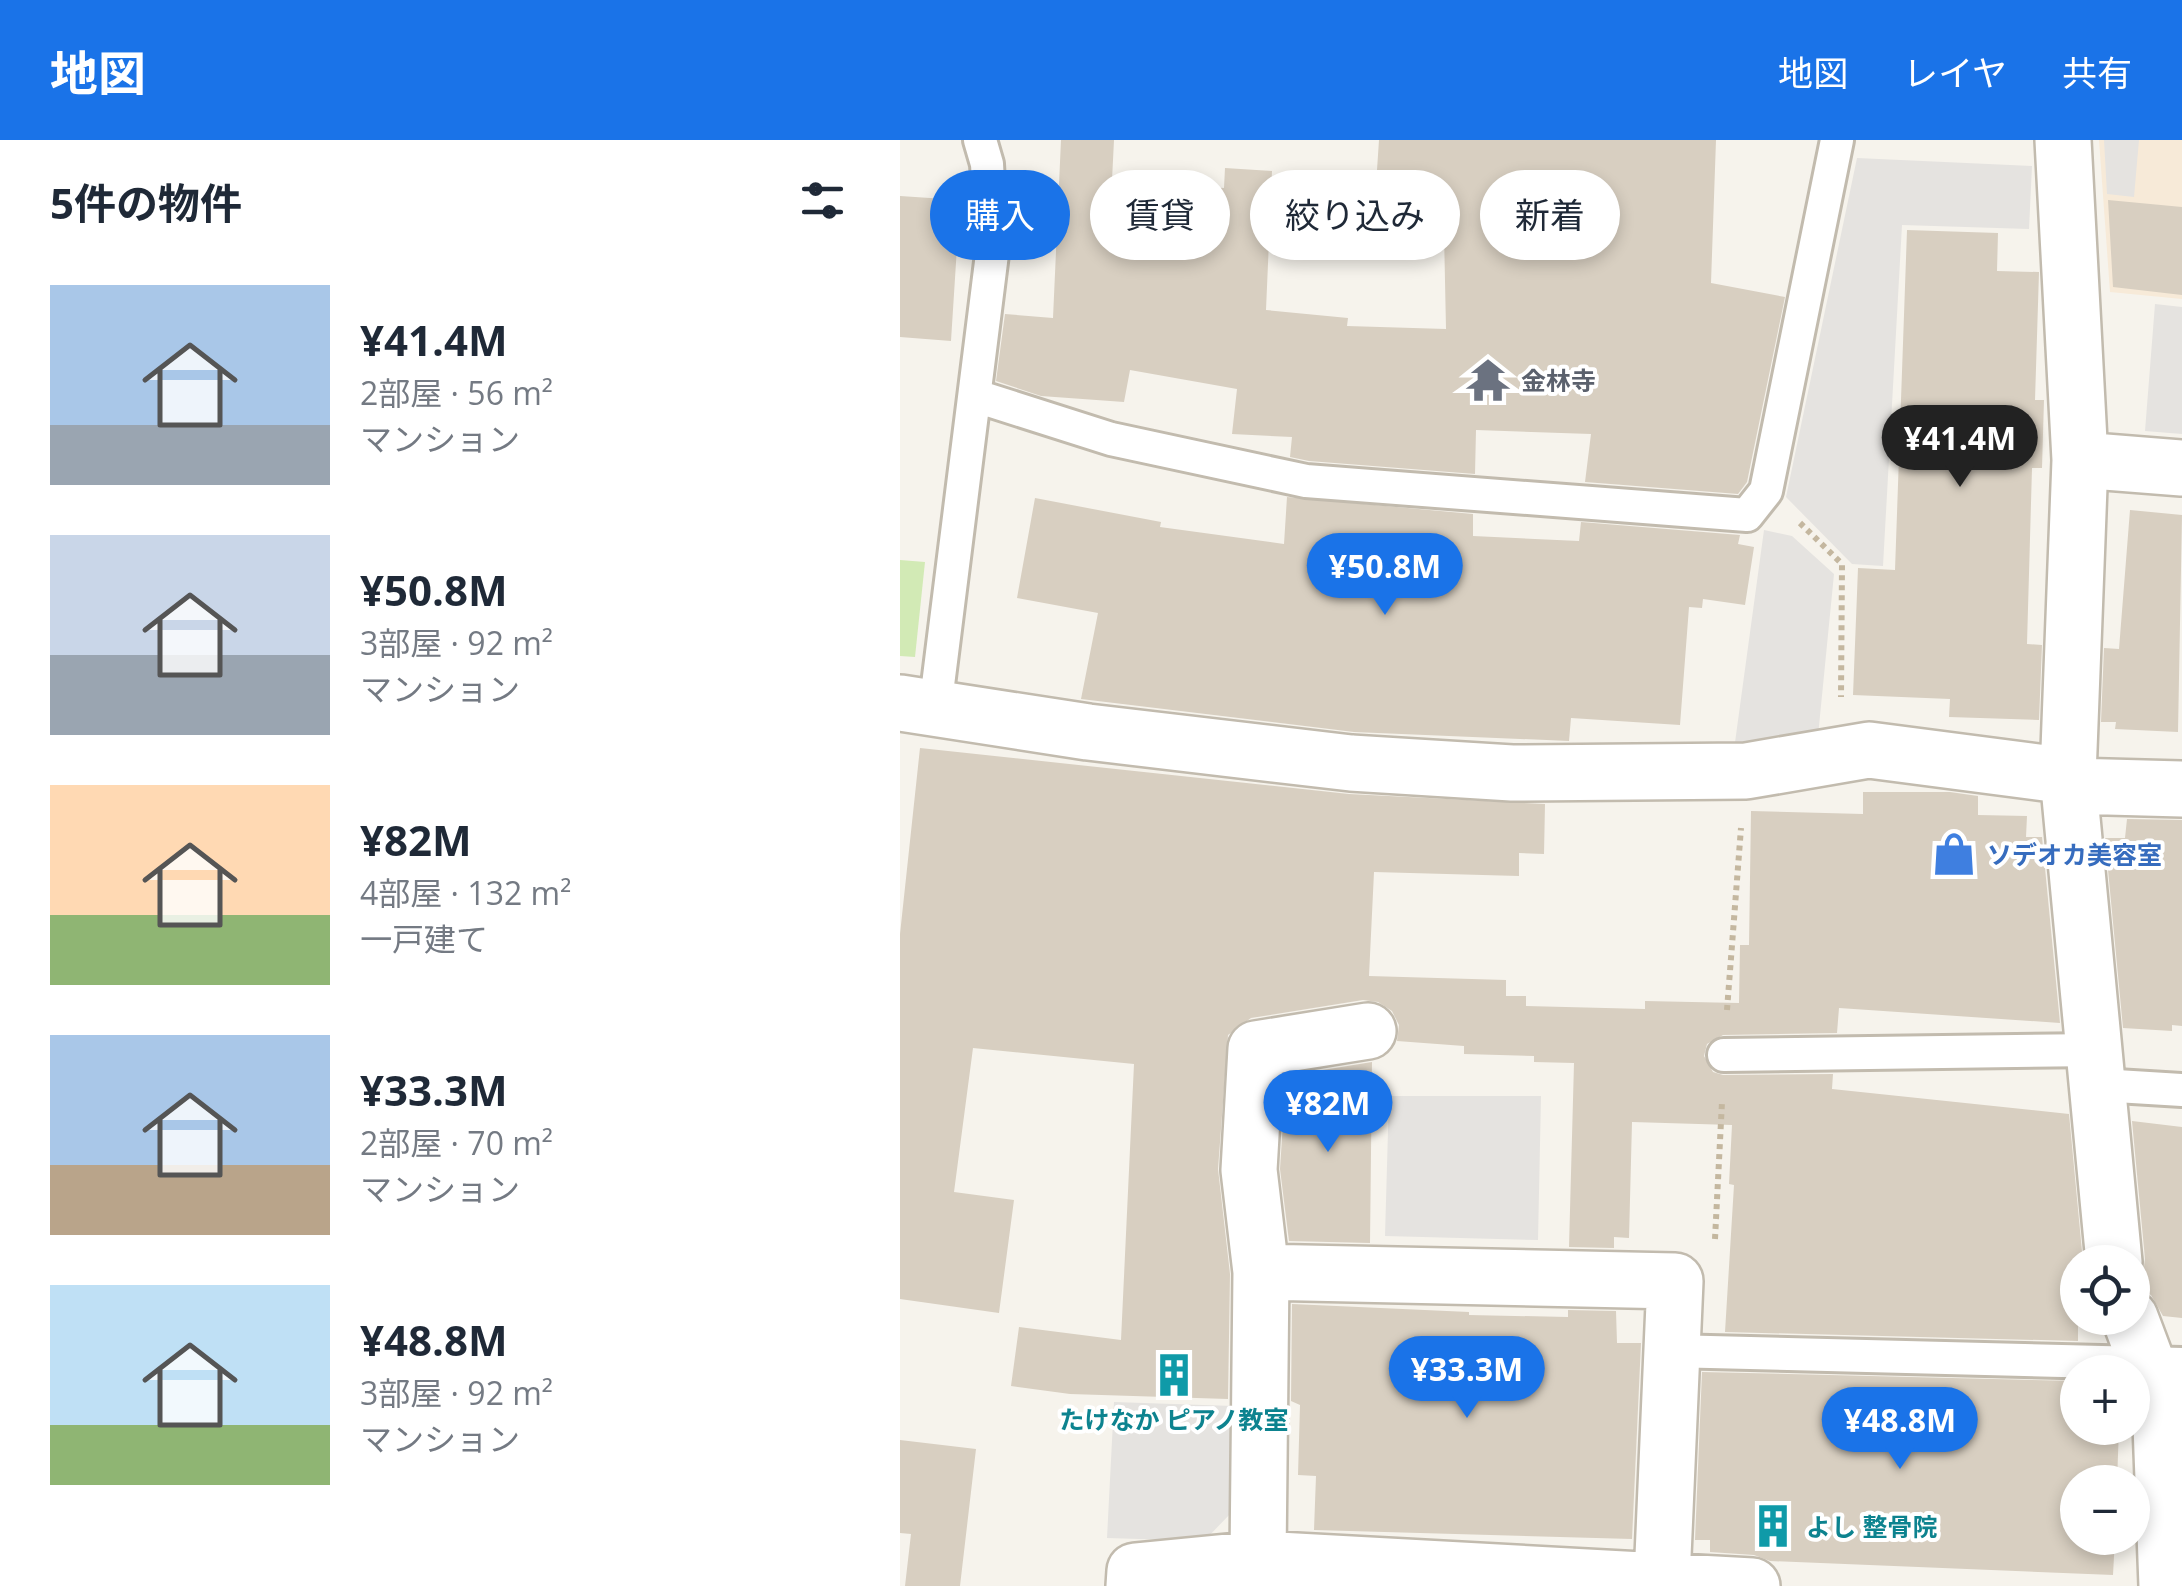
<!DOCTYPE html>
<html lang="ja">
<head>
<meta charset="utf-8">
<style>
	body { margin:0; font-family:"Open Sans","Noto Sans JP",sans-serif; background:#f2f2f3; color:#1f2937; height:100vh; display:flex; flex-direction:column; font-size:38px; white-space:nowrap }
	* { box-sizing:border-box; margin:0 }
	p { font-size:32px; color:#747a83 }
	.icon { flex:none; width:55px; height:55px; fill:none; stroke:currentColor; stroke-width:2; stroke-linecap:round; stroke-linejoin:round }
	.map { position:relative; flex:1; overflow:hidden }
	.sheet { display:flex; flex-direction:column; background:#fff; width:900px }
	.sheet>* { flex:none }
	.hud { position:absolute; left:30px; top:30px; width:950px; height:90px; display:flex; gap:20px }
	.fabs { position:absolute; left:1160px; top:1105px; display:grid; gap:20px }
	.fabs a { display:grid; place-items:center; width:90px; height:90px; border-radius:50%; background:#fff; box-shadow:0 5px 15px #0003; font-size:50px }
	.price { position:absolute; translate:-50% -85px; padding:0 22px; border-radius:35px; background:#1a73e8; color:#fff; font-size:32px; line-height:65px; filter:drop-shadow(0 2px 5px #0008) }
	.price::after { content:''; position:absolute; left:50%; top:60px; width:30px; height:22px; margin-left:-15px; background:inherit; clip-path:polygon(0 0,100% 0,50% 100%) }
	.price.selected { background:#222; color:#fff }
	ul { padding:0; list-style:none }
	li { display:flex; align-items:center; gap:30px; height:250px; padding:0 50px }
	li span { display:grid; place-items:center; flex:none; width:280px; height:200px; border-radius:0px; color:#555 }
	li>.icon { margin-inline-start:auto }
	span .icon { width:120px; height:120px; fill:#fffc; stroke-width:1 }
	li b { font-size:42px }
	h2 { display:flex; justify-content:space-between; align-items:center; height:120px; padding:0 50px; font-size:42px }
	.chip { padding:0 35px; border-radius:45px; background:#fff; box-shadow:0 5px 15px #0003; font-size:35px; line-height:90px }
	.chip.selected { background:#1a73e8; color:#fff }
	header { display:flex; align-items:center; gap:60px; box-sizing:border-box; height:140px; padding:0 50px; background:#1a73e8; color:#fff }
	header strong { font-size:48px }
	nav { display:flex; gap:55px; margin-inline-start:auto; font-size:35px }
	main { display:flex; flex:1; min-height:0 }
	.map>svg:first-child { display:block }
	.commercial { fill:#f7ead8 }
	.green { fill:#d2eab5 }
	.parking { fill:#e5e3e0 }
	.building { fill:#d8cfc1 }
	.lines { fill:none; stroke-linecap:round; stroke-linejoin:round }
	.service-casing { stroke:#c2bbae; stroke-width:38 }
	.minor-casing { stroke:#c2bbae; stroke-width:60 }
	.path { stroke:#c4b79f; stroke-width:6; stroke-dasharray:5 5; stroke-linecap:butt }
	.service { stroke:#fff; stroke-width:32 }
	.minor { stroke:#fff; stroke-width:55 }
	.labels { text-anchor:middle; dominant-baseline:central; stroke-width:8; stroke-linejoin:round; paint-order:stroke }
	.worship-label { font-size:25px; font-weight:bold; fill:#5b616d; stroke:#fff; text-anchor:start }
	.shop-label { font-size:25px; font-weight:bold; fill:#366cbe; stroke:#fff; text-anchor:start }
	.culture-label { font-size:25px; font-weight:bold; fill:#0d838f; stroke:#fff }
</style>
</head>
<body>
<header>
<strong>地図</strong>
<nav><a>地図</a><a>レイヤ</a><a>共有</a></nav>
</header>
<main>
<section class="sheet">
<h2>5件の物件<svg class="icon" aria-label="filters" viewBox="0 0 24 24"><path d="M4 7h16M4 17h16"/><circle cx="9" cy="7" r="2"/><circle cx="15" cy="17" r="2"/></svg></h2>
<ul>
<li><span style="background:linear-gradient(#a9c7e8 70%,#9aa5b1 0)"><svg class="icon" aria-label="home" viewBox="0 0 24 24"><path d="M3 11l9-7 9 7M6 9v11h12V9"/></svg></span><div><b>¥41.4M</b><p>2部屋 · 56 m²</p><p>マンション</p></div></li>
<li><span style="background:linear-gradient(#c9d6e8 60%,#9aa5b1 0)"><svg class="icon" aria-label="home" viewBox="0 0 24 24"><path d="M3 11l9-7 9 7M6 9v11h12V9"/></svg></span><div><b>¥50.8M</b><p>3部屋 · 92 m²</p><p>マンション</p></div></li>
<li><span style="background:linear-gradient(#ffd9b3 65%,#8fb573 0)"><svg class="icon" aria-label="home" viewBox="0 0 24 24"><path d="M3 11l9-7 9 7M6 9v11h12V9"/></svg></span><div><b>¥82M</b><p>4部屋 · 132 m²</p><p>一戸建て</p></div></li>
<li><span style="background:linear-gradient(#a9c7e8 65%,#b9a48a 0)"><svg class="icon" aria-label="home" viewBox="0 0 24 24"><path d="M3 11l9-7 9 7M6 9v11h12V9"/></svg></span><div><b>¥33.3M</b><p>2部屋 · 70 m²</p><p>マンション</p></div></li>
<li><span style="background:linear-gradient(#bfe0f5 70%,#8fb573 0)"><svg class="icon" aria-label="home" viewBox="0 0 24 24"><path d="M3 11l9-7 9 7M6 9v11h12V9"/></svg></span><div><b>¥48.8M</b><p>3部屋 · 92 m²</p><p>マンション</p></div></li>
</ul>
</section>
<div class="map">
<svg width="1282" height="1446" viewBox="0 0 1282 1446">
	<rect width="100%" height="100%" fill="#f6f3ec"/>
	<path class="commercial" d="M1199,0h83v159l-72,-7z"/>
	<path class="green" d="M0,420l25,2 -10,95 -15,-1z"/>
	<path class="parking" d="M1204,0h35l-5,57 -27,-3z
		M957,18l175,8 -3,63 -127,-4 -19,341 -31,-2 -66,-67z
		M1255,164l27,3v127l-37,-3z
		M864,390l28,6 42,38 -16,162 -85,21z
		M489,956h152l-3,144 -153,-4z
		M214,1262l119,4v105l-29,30 -97,-3z"/>
	<path class="building" d="M161,0h53l-2,40 112,8 1,-20 47,3 -6,139 82,8 -1,8 99,3 -2,-96 -71,-3 6,-90h337l-5,143 74,14 -38,185 -9,12 -153,-12 6,-48 -115,-4 -1,44 -166,-13 -19,-4 2,-20 -60,-3 5,-45 -107,-19 -6,32 -83,-6 -45,-15 9,-67 48,4z
		M0,56l60,4 -9,141 -51,-4z
		M1208,60l74,7v88l-69,-8z
		M1007,90l91,3 -1,38 42,1 -4,128h9l-2,68h-10l-5,176 15,1 -3,75 -90,-3 1,-18 -97,-4 5,-127 37,2z
		M387,357l186,17v22l106,5 2,-19 159,13 -2,9 16,3 -9,58 -42,-6 -1,9 -13,-1 -9,118 -109,-7 -2,23 -215,-9 -273,-33 17,-86 -81,-15 18,-100 126,24 -1,5 124,17z
		M1230,370l52,5 -4,217 -63,-3 1,-7h-15l3,-74 15,1z
		M20,608l429,46 196,10 -1,50 -25,-1v23l-145,-4 -5,104 137,4v16h20v10l119,3v-8l94,2 1,-58h9l2,-134 112,3v-22h87l28,4v19l49,1 -1,21h16l18,186 -221,-15 -2,25 -114,2 -16,9 -3,12 9,16 10,3 110,-1 -1,15 237,25 14,148h-5v79l-353,-9 9,-147 -5,-1 3,-59 -100,-3 -3,116 -15,-1v11l-45,-1 5,-184 -40,-1v-6l-70,-2v-8l-67,-5 2,-16 -7,-14 -14,-9 -15,-2 -112,18 -23,17 -10,134 12,105 -2,125 -158,-5 -59,-8 8,-59 102,13 13,-276 -161,-16 -19,144 60,8 -15,113 -99,-14v-365z
		M1227,679l55,1v206l-10,-1v6l-49,-3 -18,-190h20z
		M472,922l-2,181 -81,-2 -9,-72 6,-93z
		M1232,981l50,6v191l-19,-2 -12,-21 -19,-8 11,-13 2,-15z
		M392,1164l177,8v3l99,2v-7l48,1 1,32h24l-9,196 -318,-9 2,-54 -18,-1 2,-70 -9,-4z
		M802,1232l376,9v47h41l-2,54h-39v56h37l-2,37 -343,-14 -16,-6 -44,-3v-12h-15z
		M0,1300l76,9 -16,137h-55l6,-52 -11,-1z"/>
	<g class="lines">
		<g class="service-casing">
			<path id="service" d="M76,256l135,43 195,42 441,34 19,-24 71,-351
				M35,569l57,-455 -5,-90 -7,-24
				M824,915l373,-5
				M1200,945l82,5
				M770,1211l512,13"/>
		</g>
		<g class="minor-casing">
			<path id="minor" d="M1163,0l17,320 -12,316 46,486
				M1180,320l102,8
				M0,563l188,29 263,31 161,10 234,-2 123,-21 199,26
				M1171,646l111,3
				M361,1132l414,9 -13,298
				M1230,1178l30,80 7,188
				M358,1419l3,-287 -12,-102 7,-121 112,-18
				M234,1446l1,-15 123,-12 494,27"/>
		</g>
		<path class="path" d="M900,383l42,41 -1,133
			M827,870l14,-182
			M815,1099l7,-137"/>
		<use href="#service" class="service"/>
		<use href="#minor" class="minor"/>
	</g>
	<defs>
		<g id="temple-bare" transform="scale(3.45)"><path d="M0-6L5-2H3V0L6.5 2.5H4V6H1.5V3h-3V6H-4V2.5H-6.5L-3 0V-2H-5Z" fill="#6b7280" stroke="#fff" stroke-width="2.5" paint-order="stroke"/></g>
		<g id="shop-bare" transform="scale(3.45)"><path d="M-5-2.5h2.3a2.7 3.5 0 0 1 5.4 0H5L5.5 6h-11ZM-1.5-2.5h3a1.5 2.3 0 0 0-3 0Z" fill="#3f7fe0" stroke="#fff" stroke-width="2.5" paint-order="stroke"/></g>
		<g id="building-bare" transform="scale(3.45)"><path d="M-4-6H4V6H1V3H-1V6H-4ZM-2.5-4.3h1.7v1.8h-1.7ZM.8-4.3h1.7v1.8H.8ZM-2.5-1h1.7V.8h-1.7ZM.8-1h1.7V.8H.8Z" fill="#0f9aa8" stroke="#fff" stroke-width="2.5" paint-order="stroke"/></g>
	</defs>
	<g fill-rule="evenodd">
		<use href="#temple-bare" x="588" y="240"/>
		<use href="#shop-bare" x="1054" y="714"/>
		<use href="#building-bare" x="274" y="1235"/>
		<use href="#building-bare" x="873" y="1386"/>
	</g>
	<g class="labels">
		<g class="worship-label">
			<text x="621" y="240">金林寺</text>
		</g>
		<g class="shop-label">
			<text x="1087" y="714">ソデオカ美容室</text>
		</g>
		<g class="culture-label">
			<text x="274" y="1279">たけなか ピアノ教室</text>
			<text x="906" y="1386" text-anchor="start">よし 整骨院</text>
		</g>
	</g>
</svg>
<div class="fabs">
<a><svg class="icon" aria-label="locate" viewBox="0 0 24 24"><circle cx="12" cy="12" r="6"/><path d="M12 2v4M12 18v4M2 12h4M18 12h4"/></svg></a>
<a>+</a>
<a>−</a>
</div>
<b class="price selected" style="left:1060px;top:350px">¥41.4M</b>
<b class="price" style="left:485px;top:478px">¥50.8M</b>
<b class="price" style="left:428px;top:1015px">¥82M</b>
<b class="price" style="left:567px;top:1281px">¥33.3M</b>
<b class="price" style="left:1000px;top:1332px">¥48.8M</b>
<div class="hud">
<a class="chip selected">購入</a>
<a class="chip">賃貸</a>
<a class="chip">絞り込み</a>
<a class="chip">新着</a>
</div>
</div>
</main>
</body>
</html>
